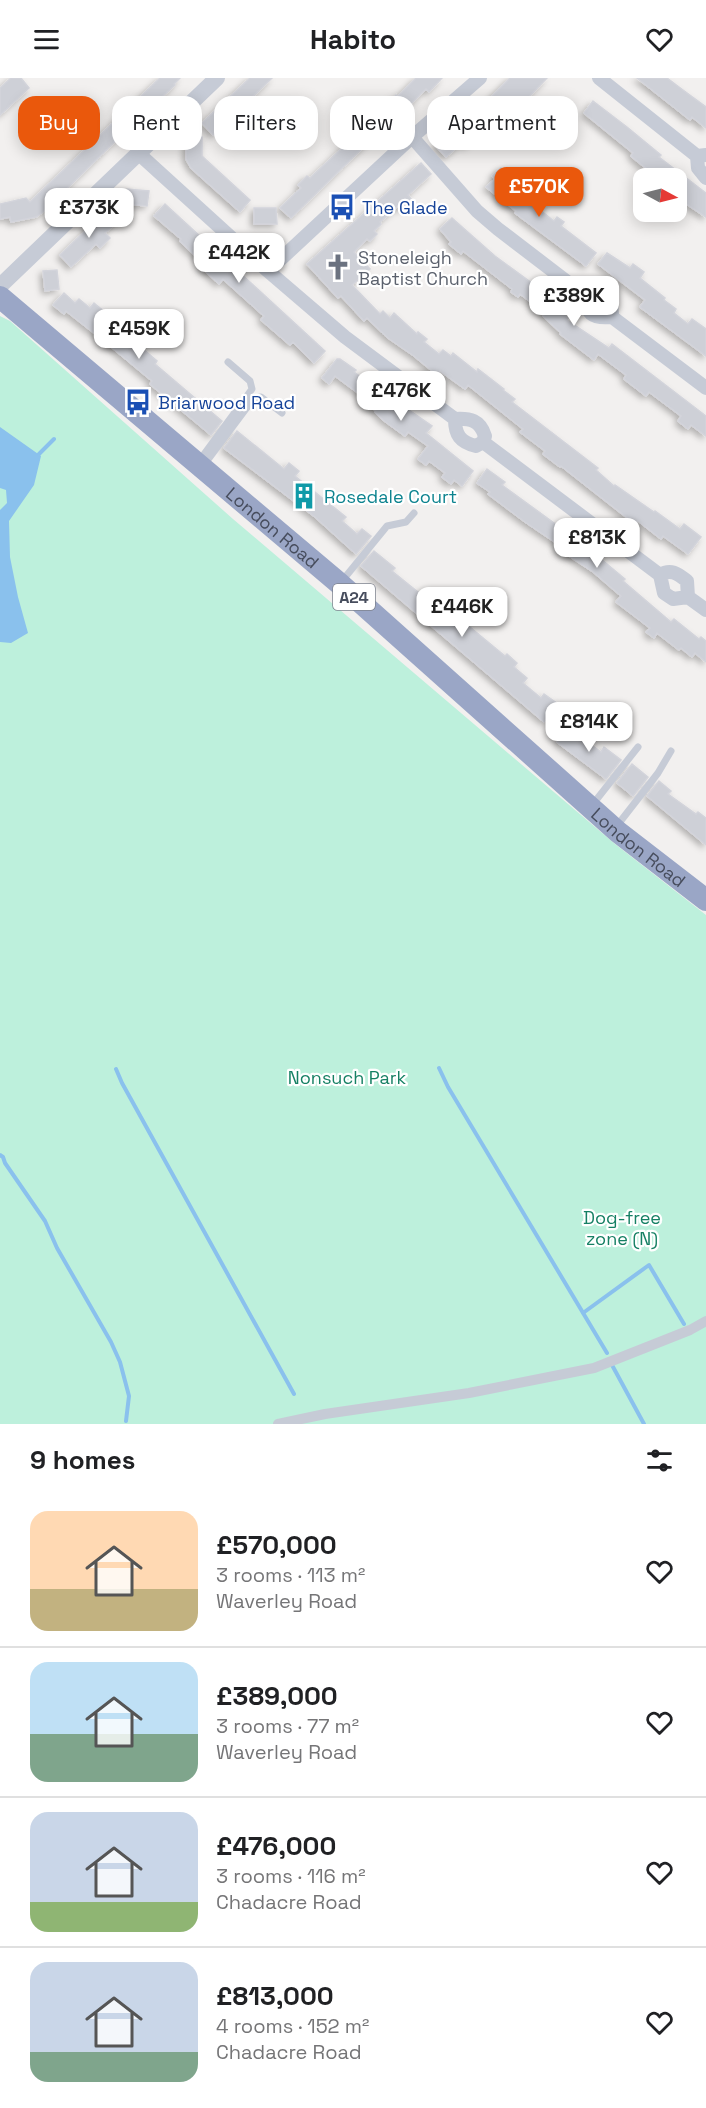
<!DOCTYPE html>
<html lang="en">
<head>
<meta charset="utf-8">
<style>
	body { margin:0; font-family:"Space Grotesk",sans-serif; background:#f6f6f6; color:#202124; height:100vh; display:flex; flex-direction:column; font-size:22px; white-space:nowrap }
	* { box-sizing:border-box; margin:0 }
	p { font-size:20px; color:#757577 }
	.icon { flex:none; width:33px; height:33px; fill:none; stroke:currentColor; stroke-width:2; stroke-linecap:round; stroke-linejoin:round }
	.map { position:relative; height:1346px; overflow:hidden }
	.panel { display:flex; flex-direction:column; background:#fff; flex:1 }
	.panel>* { flex:none }
	.guide { position:absolute; left:18px; top:18px; width:670px; height:54px; display:flex; gap:12px }
	.needle { width:39px; rotate:97deg }
	.tools { position:absolute; left:633px; top:90px; display:grid; gap:12px }
	.tools a { display:grid; place-items:center; width:54px; height:54px; border-radius:12px; background:#fff; box-shadow:0 3px 15px #0003; font-size:30px }
	.price { position:absolute; translate:-50% -51px; padding:0 14px; border-radius:12px; background:#fff; color:#222; font-size:20px; line-height:39px; filter:drop-shadow(0 2px 3px #0008) }
	.price::after { content:''; position:absolute; left:50%; top:36px; width:18px; height:14px; margin-left:-9px; background:inherit; clip-path:polygon(0 0,100% 0,50% 100%) }
	.price.active { background:#ea580c; color:#fff }
	ul { padding:0; list-style:none }
	li { display:flex; align-items:center; gap:18px; height:150px; padding:0 30px }
	li+li { border-top:2px solid #e0e0e0 }
	li span { display:grid; place-items:center; flex:none; width:168px; height:120px; border-radius:18px; color:#555 }
	li>.icon { margin-inline-start:auto }
	span .icon { width:72px; height:72px; fill:#fffc; stroke-width:1 }
	li b { font-size:26px }
	h2 { display:flex; justify-content:space-between; align-items:center; height:72px; padding:0 30px; font-size:26px }
	.tag { padding:0 21px; border-radius:18px; background:#fff; box-shadow:0 3px 15px #0003; font-size:21px; line-height:54px }
	.tag.active { background:#ea580c; color:#fff }
	header { display:flex; justify-content:space-between; align-items:center; height:78px; padding:0 30px; background:#fff; font-size:27px; font-weight:700 }
	.map>svg:first-child { display:block }
	.green { fill:#bdf0dc }
	.water { fill:#8ac1ed }
	.lines { fill:none; stroke-linecap:round; stroke-linejoin:round }
	.stream { stroke:#8ac1ed; stroke-width:4 }
	.building { fill:#ced0d7; stroke:#d3d4db; stroke-width:1.5; filter:url(#shadow) }
	.service { stroke:#c6cbd6; stroke-width:7 }
	.pedestrian { stroke:#c6cbd6; stroke-width:10 }
	.minor { stroke:#c6cbd6; stroke-width:14 }
	.tertiary { stroke:#c6cbd6; stroke-width:16 }
	.trunk { stroke:#9aa6c6; stroke-width:22 }
	.labels { text-anchor:middle; dominant-baseline:central; stroke-width:4.5; stroke-linejoin:round; paint-order:stroke }
	.shield { fill:#fff; stroke:#7e828e; stroke-width:1.5 }
	.shield-label { font-size:16px; font-weight:bold; fill:#474d5d }
	.transit-label { font-size:18px; fill:#164399; stroke:#fff; text-anchor:start }
	.worship-label { font-size:18px; fill:#5b616d; stroke:#fff; text-anchor:start }
	.culture-label { font-size:18px; fill:#0d838f; stroke:#fff; text-anchor:start }
	.street-label { font-size:18px; fill:#474d5d; stroke:#fff }
	.park-label { font-size:18px; fill:#168064; stroke:#fff }
</style>
</head>
<body>
<header><svg class="icon" aria-label="menu" viewBox="0 0 24 24"><path d="M4 6h16M4 12h16M4 18h16"/></svg>Habito<svg class="icon" aria-label="heart" viewBox="0 0 24 24"><path d="M12 20l-8-8c-3-5 5-10 8-4 3-6 11-1 8 4z"/></svg></header>
<div class="map">
<svg width="706" height="1346" viewBox="0 0 706 1346">
	<defs>
		<filter id="shadow"><feDropShadow dx="-3" dy="3" stdDeviation="3" flood-color="#0004"/></filter>
	</defs>
	<rect width="100%" height="100%" fill="#f2f0ef"/>
	<path class="green" d="M0,238l10,5 223,198 382,325 91,71v509h-706z"/>
	<path class="water" d="M0,349l41,29 -7,29 -25,36 1,36 8,40 10,36 -17,10 -11,-1v-132l7,-7 -1,-13 -6,-2z"/>
	<g class="lines">
		<path class="stream" d="M39,376l15,-15
			M439,990l9,19 159,266
			M116,991l6,14 172,311
			M0,1077l3,2 2,6 40,58 12,27 54,94 9,20 9,34 -3,25
			M583,1235l66,-48 35,59
			M612,1287l32,59"/>
	</g>
	<path class="building" d="M11,0h10l8,10 -29,27v-27z
		M160,0h20l-6,6 1,1 -34,31 -99,97 -6,4 -25,5 -1,-5 -10,2v-15l26,-6 4,4z
		M250,0h22l-59,57 -11,-12z
		M416,0h26l-13,14 -3,-3 -47,46 -2,-1 -86,84 -11,-10 21,-20 -3,-3 9,-9 3,2 58,-54 10,-10 -4,-4 11,-10 3,3 8,-8 1,2z
		M510,0h37l-25,26 -7,-7 -44,39 3,3 -8,7 -4,-3 -16,14 -11,-12 37,-29z
		M637,0h30l16,12 23,17v21l-14,-11 -2,3z
		M593,23l34,26 34,28 -2,2 47,36v24l-30,-20v-19h-25l3,-3 -23,-19 2,-3 -49,-40z
		M186,59h16v19l48,44 -10,12 -49,-44 -5,-9z
		M421,85l10,11 -23,21 3,4 -11,10 -2,-3 -18,16 1,2 -7,7 3,3 -7,7 -3,-2 -13,13 16,17 -18,16 28,29 3,-3 7,7 4,-5 23,21 1,-2 9,7 -3,3 15,12 4,-4 8,6 2,-3 24,19 1,-3 26,20 -1,1 12,9 -3,3 86,66 -2,2 18,16 1,-1 39,27 1,-1 25,18 4,-5 17,13 -13,17 -25,-18 -2,3 -23,-18 -3,3 -74,-58 -1,1 -8,-6 -9,-7 2,-3 -25,-19 3,-3 -55,-44 -3,4 -25,-18 -3,4 -23,-19 -26,-18 -21,-20 -3,3 -23,-25 -3,2 -31,-34z
		M501,90l7,7 -4,3 34,23 -3,5 19,15 3,-4 7,5 -3,4 35,27 -10,13 -71,-53 1,-2 -30,-24 9,-8 -3,-3z
		M127,111l22,2 -2,15 -21,-2z
		M165,126l160,147 -11,12 -21,-21 -3,3 -29,-25 3,-4 -41,-37 -4,5 -17,-16 3,-3 -25,-24 1,-2 -27,-23z
		M254,130h22l1,16h-23z
		M106,133l11,11 -12,11 5,5 -10,10 -4,-4 -25,23 -11,-12z
		M452,140l43,38 64,47 -4,5 13,10 -1,2 42,28 3,-4 94,72v20l-15,-11 -3,4 -10,-8 3,-5 -32,-24 -3,4 -22,-17 2,-4 -28,-21 -4,6 -34,-26 1,-1 -18,-17 2,-3 -25,-19 -2,3 -7,-5 1,-3 -49,-38 -2,3 -12,-10 2,-2 -11,-13z
		M607,175l23,15 3,-4 11,8 -4,6 25,20 -1,2 12,9 -2,4 14,11 4,-5 14,10v27l-66,-49 5,-7 -47,-36z
		M57,192l2,19 -14,2 -2,-20z
		M64,215l11,10 4,-4 11,9 4,-5 12,10 -2,3 53,45 -2,3 67,57 -11,14 -61,-51 2,-3 -48,-40 -38,-30 -2,3 -11,-9z
		M337,281h3l16,11 -2,2 78,54 -6,7 47,38 -11,15 -8,-6 -3,4 -9,-7 3,-4 -16,-12 -3,4 -8,-6 10,-13 -20,-14 -3,4 -22,-16 -8,-8 1,-1 -16,-12 2,-3 -27,-20 -6,8 -7,-6z
		M237,353l47,38 5,-6 10,8 -4,5 51,41 -4,4 15,13 5,-5 9,7 -15,18 -41,-37 -91,-69z
		M487,391l18,13 -3,3 100,73 -1,1 24,20 -2,2 48,41 3,-3 25,20 2,-2 5,4v21l-11,-9 -3,4 -11,-9 -2,2 -22,-17 -3,5 -8,-6 4,-4 -34,-26 5,-6 -29,-25 -35,-23 2,-3 -34,-23 -37,-28 2,-2 -13,-9z
		M374,473l21,17 -3,3 52,42 4,-4 57,47 2,-2 10,9 -3,4 13,11 -4,5 18,15 3,-4 14,10 -14,18 -183,-156z
		M568,649l33,25 3,-5 17,13 -15,19 -49,-37z
		M632,686l16,13 -15,19 -16,-13z
		M659,703l12,10 -3,3 28,20 2,-2 8,6v27l-59,-49z"/>
	<g class="lines">
		<path class="service" d="M199,383l53,-72 -2,-8 -22,-19
			M204,387l50,-67 7,-1 21,16
			M342,503l45,-55 19,-4 8,-9
			M593,726l45,-57
			M616,749l42,-54 13,-22"/>
		<path class="pedestrian" d="M278,1346l47,-10 144,-21 125,-25 96,-38 16,-9"/>
		<path class="minor" d="M599,0l98,78 9,-1
			M412,59l65,74 21,18 85,65c4,20 8,25 29,23l94,71
			M138,75l130,118 77,66 110,82c15,-1 25,1 30,17l-2,6
			M697,78l1,12 8,10
			M268,193l144,-134 68,-59
			M583,216c18,-5 30,3 29,23
			M455,341c0,16 5,23 21,27l7,-4
			M483,364l177,133 4,18 9,6 15,-2
			M660,497c11,-7 18,-1 27,6l1,16 18,13"/>
		<path class="tertiary" d="M0,208l217,-208"/>
		<path class="trunk" id="s1" d="M0,219l340,287 278,248 88,68"/>
	</g>
	<defs>
		<g id="bus-bare" transform="scale(2.07)"><path d="M-5-6H5V4H4V6H2V4H-2V6H-4V4H-5ZM-3.5-4V0h7V-4ZM-3.5 1.2v1.5H-2V1.2ZM2 1.2v1.5H3.5V1.2Z" fill="#1a4fb4" stroke="#fff" stroke-width="2.5" paint-order="stroke"/></g>
		<g id="church-bare" transform="scale(2.07)"><path d="M-1.2-6h2.4v3.5h3.3v2.4h-3.3V6h-2.4V-.1h-3.3v-2.4h3.3Z" fill="#6b7280" stroke="#fff" stroke-width="2.5" paint-order="stroke"/></g>
		<g id="building-bare" transform="scale(2.07)"><path d="M-4-6H4V6H1V3H-1V6H-4ZM-2.5-4.3h1.7v1.8h-1.7ZM.8-4.3h1.7v1.8H.8ZM-2.5-1h1.7V.8h-1.7ZM.8-1h1.7V.8H.8Z" fill="#0f9aa8" stroke="#fff" stroke-width="2.5" paint-order="stroke"/></g>
	</defs>
	<g fill-rule="evenodd">
		<use href="#bus-bare" x="342" y="129"/>
		<use href="#church-bare" x="338" y="189"/>
		<use href="#bus-bare" x="138" y="324"/>
		<use href="#building-bare" x="304" y="418"/>
	</g>
	<g class="labels">
		<rect class="shield" x="333" y="506" width="42" height="26" rx="4.5"/>
		<g class="shield-label">
			<text x="354" y="519">A24</text>
		</g>
		<g class="transit-label">
			<text x="362" y="129">The Glade</text>
			<text x="158" y="324">Briarwood Road</text>
		</g>
		<g class="worship-label">
			<text x="358" y="179">Stoneleigh<tspan x="358" dy="21">Baptist Church</tspan></text>
		</g>
		<g class="culture-label">
			<text x="324" y="418">Rosedale Court</text>
		</g>
		<g class="street-label">
			<text stroke="none"><textPath href="#s1" startOffset="357">London Road</textPath></text>
			<text stroke="none"><textPath href="#s1" startOffset="843">London Road</textPath></text>
		</g>
		<g class="park-label">
			<text x="347" y="999">Nonsuch Park</text>
			<text x="622" y="1139">Dog-free<tspan x="622" dy="21">zone (N)</tspan></text>
		</g>
	</g>
</svg>
<div class="tools">
<a><svg class="needle" viewBox="-14 -14 28 28"><path d="M0-13l5 13h-10z" fill="#e53935"/><path d="M0 13l5-13h-10z" fill="#757577"/></svg></a>
</div>
<b class="price active" style="left:539px;top:140px">£570K</b>
<b class="price" style="left:89px;top:161px">£373K</b>
<b class="price" style="left:239px;top:206px">£442K</b>
<b class="price" style="left:574px;top:249px">£389K</b>
<b class="price" style="left:139px;top:282px">£459K</b>
<b class="price" style="left:401px;top:344px">£476K</b>
<b class="price" style="left:597px;top:491px">£813K</b>
<b class="price" style="left:462px;top:560px">£446K</b>
<b class="price" style="left:589px;top:675px">£814K</b>
<div class="guide">
<a class="tag active">Buy</a>
<a class="tag">Rent</a>
<a class="tag">Filters</a>
<a class="tag">New</a>
<a class="tag">Apartment</a>
</div>
</div>
<section class="panel">
<h2>9 homes<svg class="icon" aria-label="filters" viewBox="0 0 24 24"><path d="M4 7h16M4 17h16"/><circle cx="9" cy="7" r="2"/><circle cx="15" cy="17" r="2"/></svg></h2>
<ul>
<li><span style="background:linear-gradient(#ffd9b3 65%,#c2b280 0)"><svg class="icon" aria-label="home" viewBox="0 0 24 24"><path d="M3 11l9-7 9 7M6 9v11h12V9"/></svg></span><div><b>£570,000</b><p>3 rooms · 113 m²</p><p>Waverley Road</p></div><svg class="icon" aria-label="heart" viewBox="0 0 24 24"><path d="M12 20l-8-8c-3-5 5-10 8-4 3-6 11-1 8 4z"/></svg></li>
<li><span style="background:linear-gradient(#bfe0f5 60%,#7fa58c 0)"><svg class="icon" aria-label="home" viewBox="0 0 24 24"><path d="M3 11l9-7 9 7M6 9v11h12V9"/></svg></span><div><b>£389,000</b><p>3 rooms · 77 m²</p><p>Waverley Road</p></div><svg class="icon" aria-label="heart" viewBox="0 0 24 24"><path d="M12 20l-8-8c-3-5 5-10 8-4 3-6 11-1 8 4z"/></svg></li>
<li><span style="background:linear-gradient(#c9d6e8 75%,#8fb573 0)"><svg class="icon" aria-label="home" viewBox="0 0 24 24"><path d="M3 11l9-7 9 7M6 9v11h12V9"/></svg></span><div><b>£476,000</b><p>3 rooms · 116 m²</p><p>Chadacre Road</p></div><svg class="icon" aria-label="heart" viewBox="0 0 24 24"><path d="M12 20l-8-8c-3-5 5-10 8-4 3-6 11-1 8 4z"/></svg></li>
<li><span style="background:linear-gradient(#c9d6e8 75%,#7fa58c 0)"><svg class="icon" aria-label="home" viewBox="0 0 24 24"><path d="M3 11l9-7 9 7M6 9v11h12V9"/></svg></span><div><b>£813,000</b><p>4 rooms · 152 m²</p><p>Chadacre Road</p></div><svg class="icon" aria-label="heart" viewBox="0 0 24 24"><path d="M12 20l-8-8c-3-5 5-10 8-4 3-6 11-1 8 4z"/></svg></li>
</ul>
</section>
</body>
</html>
